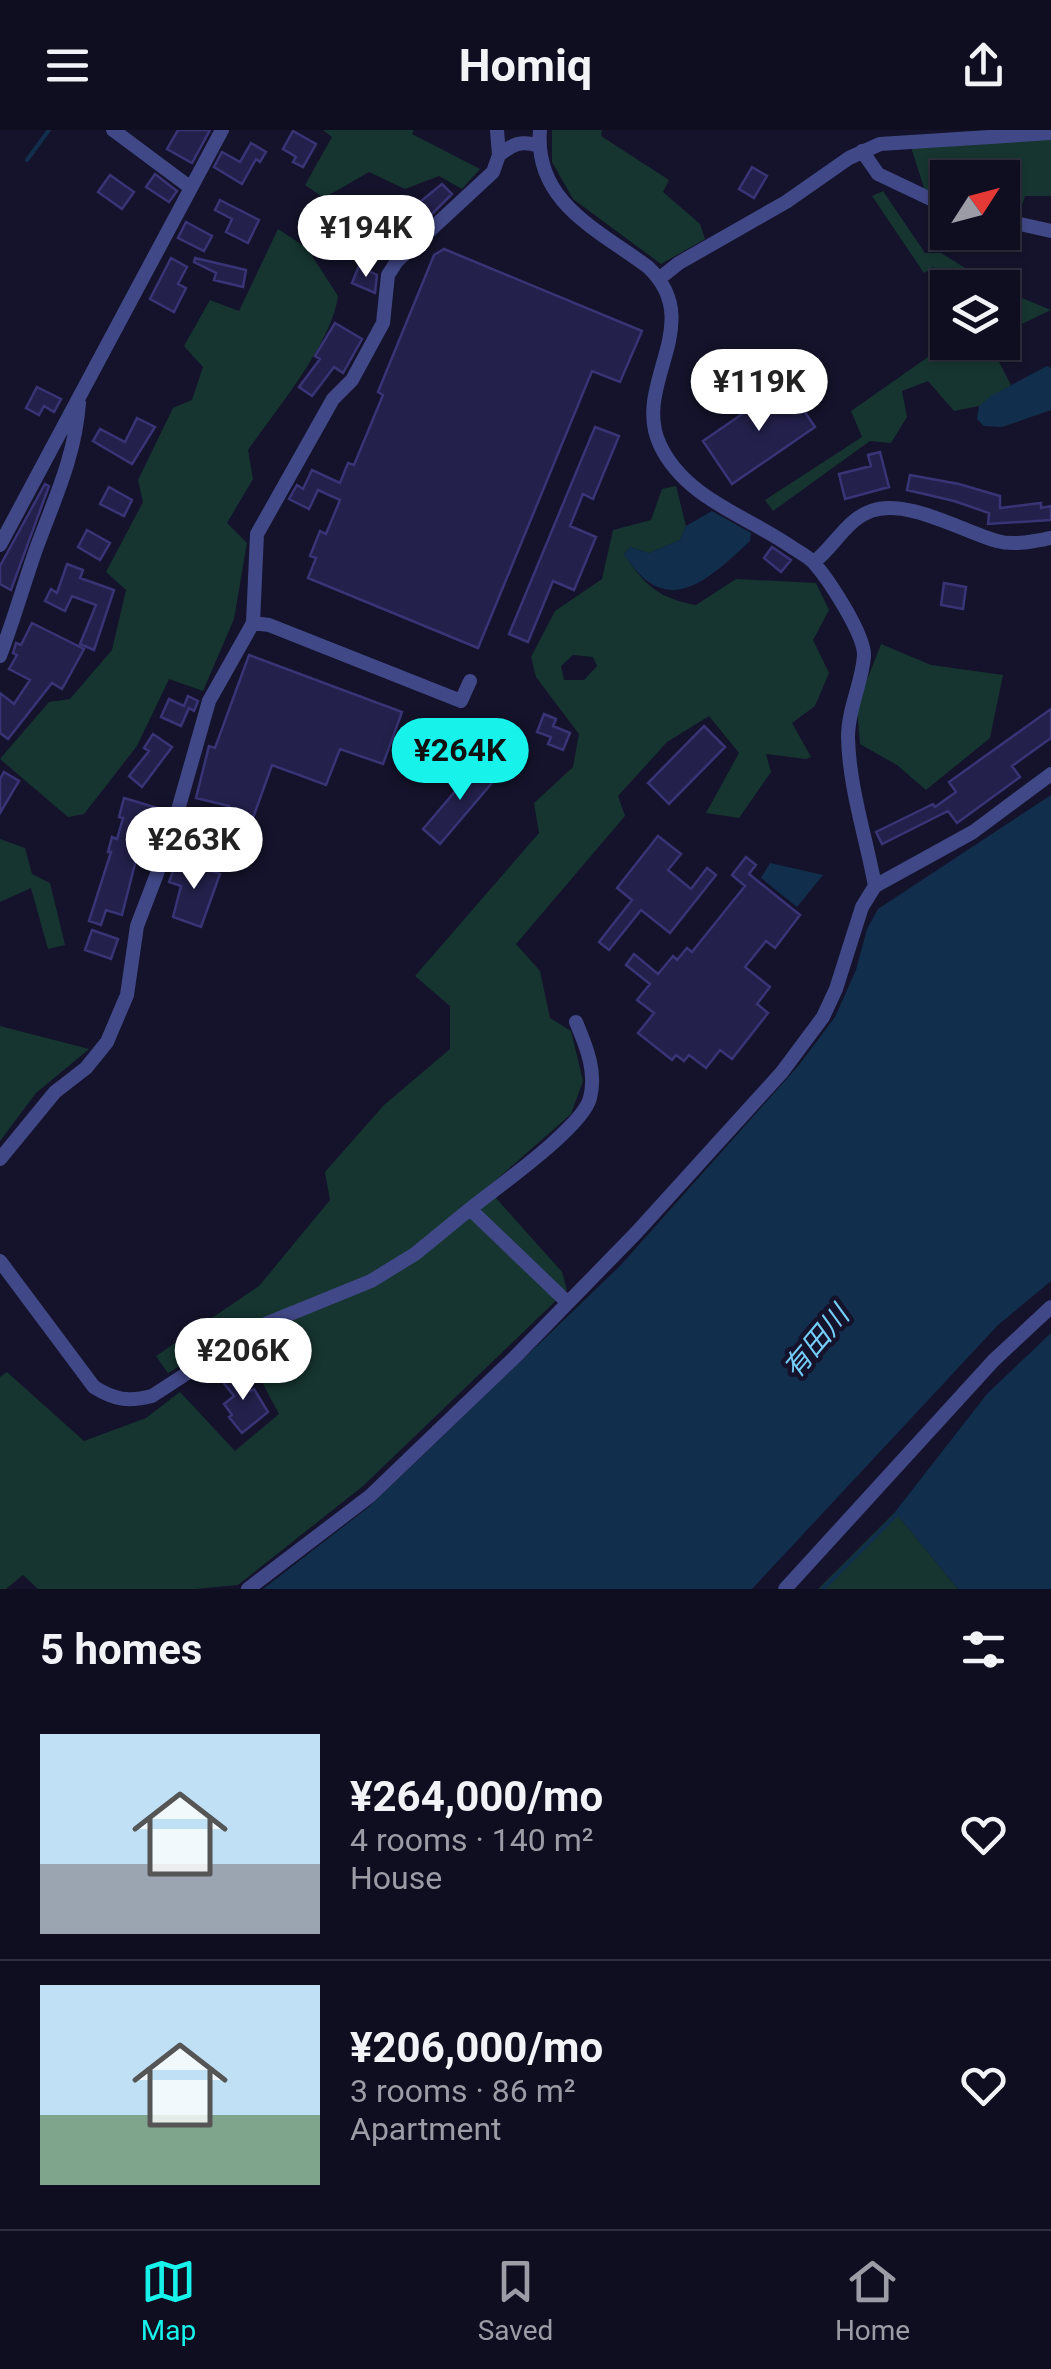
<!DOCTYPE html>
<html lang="en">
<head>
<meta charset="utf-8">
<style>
	body { margin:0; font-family:Roboto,"Noto Sans JP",sans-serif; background:#181729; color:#f1f3f6; height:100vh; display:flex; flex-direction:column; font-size:38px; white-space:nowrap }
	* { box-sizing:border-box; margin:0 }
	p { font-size:32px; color:#9b9ca5 }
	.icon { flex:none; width:55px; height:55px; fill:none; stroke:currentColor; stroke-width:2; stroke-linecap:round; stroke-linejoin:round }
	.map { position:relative; height:1459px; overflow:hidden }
	.panel { display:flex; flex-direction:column; background:#0f0e20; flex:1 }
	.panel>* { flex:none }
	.needle { width:65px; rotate:54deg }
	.fabs { position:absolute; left:930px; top:30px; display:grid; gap:20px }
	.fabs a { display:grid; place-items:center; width:90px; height:90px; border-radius:0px; background:#0f0e20; box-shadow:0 2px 8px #0004,0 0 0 2px #2f2e3e; font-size:50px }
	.price { position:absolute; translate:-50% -85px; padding:0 22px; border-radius:35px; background:#fff; color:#222; font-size:32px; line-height:65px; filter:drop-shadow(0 2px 5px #0008) }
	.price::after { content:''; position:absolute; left:50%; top:60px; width:30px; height:22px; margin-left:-15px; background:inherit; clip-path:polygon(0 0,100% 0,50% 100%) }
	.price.on { background:#17f2eb; color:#111 }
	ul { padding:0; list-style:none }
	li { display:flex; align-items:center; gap:30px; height:250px; padding:0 40px }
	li+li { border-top:2px solid #2f2e3e }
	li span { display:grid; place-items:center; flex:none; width:280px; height:200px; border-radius:0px; color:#555 }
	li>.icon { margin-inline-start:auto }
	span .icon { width:120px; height:120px; fill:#fffc; stroke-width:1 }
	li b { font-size:42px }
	h2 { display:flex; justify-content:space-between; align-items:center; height:120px; padding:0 40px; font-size:42px }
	header { display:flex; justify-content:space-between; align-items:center; height:130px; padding:0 40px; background:#0f0e20; font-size:45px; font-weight:700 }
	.tabs { display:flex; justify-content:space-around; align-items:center; height:140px; border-top:2px solid #2f2e3e; background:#0f0e20; font-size:28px; color:#9b9ca5 }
	.tabs a { display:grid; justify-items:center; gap:5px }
	.tabs .on { color:#17f2eb }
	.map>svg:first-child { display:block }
	.green { fill:#163530; fill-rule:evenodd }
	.water { fill:#112f4c }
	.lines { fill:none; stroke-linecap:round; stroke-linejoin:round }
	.stream { stroke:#112f4c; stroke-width:4 }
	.building { fill:#23204b; stroke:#383476; stroke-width:2.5 }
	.street { stroke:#414887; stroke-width:14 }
	.labels { text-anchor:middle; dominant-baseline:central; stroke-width:9; stroke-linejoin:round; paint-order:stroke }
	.water-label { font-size:28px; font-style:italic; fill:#74ccf7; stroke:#14132b }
</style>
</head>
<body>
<header><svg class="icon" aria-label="menu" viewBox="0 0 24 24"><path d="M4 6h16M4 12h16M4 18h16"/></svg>Homiq<svg class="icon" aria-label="share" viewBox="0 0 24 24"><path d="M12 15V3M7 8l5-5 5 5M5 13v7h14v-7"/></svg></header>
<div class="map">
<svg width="1051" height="1459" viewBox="0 0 1051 1459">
	<rect width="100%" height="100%" fill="#14132b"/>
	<path class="green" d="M323,0h91l-2,4 68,35 -18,20 -23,-13 -34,13 -36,-17 -45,26 -19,-13 27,-48z
		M552,0h50l-1,6 68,44 -6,12 37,32 5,15 -44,25 -88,-65 -21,-37z
		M1051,9v57h-26l-6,19 -16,-7 -1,-30h-54l-1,18 -22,-5 -15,-47z
		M883,61l42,62h16l55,34h-38l-25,-20 -9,6 -52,-77z
		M278,99l29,19 31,48c-6,47 -62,114 -90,154l5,29 -26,44 20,20 -13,76 -31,72 -34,-12 -32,67 -53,68 -16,3 -68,-58 49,-57 21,-3 42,-49 14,-60 -20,-18 37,-70 -5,-22 35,-72 19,-8 11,-33 -19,-21 26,-46 29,11z
		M1003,160l48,20 -40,19 -8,-7z
		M948,213l51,19 12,23 -32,21 -25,5 -26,-30 -26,10 5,26 -16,26 -21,-2 -97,70 -8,-11 97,-63 -11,-26z
		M676,356l10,40 -6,14 -31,13 -19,-6 -6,7c20,31 36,45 72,51l40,-26 80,4 13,27 -16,30 16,33 -14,33 -23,17 19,34 -5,2 -40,-5 5,18 -32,46 -33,-5 33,-60 -30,-37 -42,26 -49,54 7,20 -109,128 24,27 10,47 21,13 12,50 -12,33 -84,74 75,84 5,18 -204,196 -125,99 -43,4h-157l-15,-14 -17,14h-6v-212l7,-5 77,69 62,-23 34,-26 55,59 44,-37 -43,-81 -68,40 -12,-17 103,-70 71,-86 -5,-28 59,-67 66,-56v-43l-35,-30 124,-143 -5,-30 39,-36 6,-33 -43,-57 -5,-20 24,-46 47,-32 11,-49 38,-10 11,-31zM573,525l20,2 4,9 -13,14h-20l-3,-14z
		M881,514l50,21 72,10 -13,63 -64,52 -29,-25 -37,-21 -3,-39z
		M0,709l25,9 7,26 18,9 15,62 -17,4 -17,-61 -31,14z
		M0,896l89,23 -53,44 -36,48z
		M895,1382l63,77h-140z"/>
	<path class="water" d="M1047,236l4,2v42l-49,17 -18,-1 -7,-7 2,-13 12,-10z
		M712,381l39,22 -1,8c-43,40 -84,80 -126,13l6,-7 19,6 31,-13 6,-14z
		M1051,665v486l-53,44 -246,264h-489l107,-83 250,-240 179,-201 36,-48 21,-47 11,-41 11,-20z
		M770,733l53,12 -26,32 -36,-29z
		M1051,1203v256h-93l-63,-77 92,-118z"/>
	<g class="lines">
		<path class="stream" d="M27,30l22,-30
			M823,1459l74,-75"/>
	</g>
	<path class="building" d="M178,0h32l-18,33 -25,-14z
		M293,1l23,13 -13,23 -10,-5 3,-5 -13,-8z
		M251,13l15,9 -6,10 -4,-3 -14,25 -28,-17 8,-15 18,10z
		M752,37l15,9 -13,22 -15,-9z
		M155,44l22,17 -8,11 -23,-15z
		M110,45l24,17 -12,17 -24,-17z
		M442,54l10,10 -24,24 -13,-12z
		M377,69l35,19 -11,19 -35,-18z
		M220,70l39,20 -11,23 -22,-11 6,-13 -17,-9z
		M186,92l26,14 -8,15 -26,-13z
		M343,106l23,10 -6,15 -23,-10z
		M444,119l198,82 -22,51 -28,-11 -114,277 -170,-70 8,-20 -6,-2 10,-25 6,3 14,-34 -22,-10 -9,19 -20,-10 8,-14 6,4 9,-19 28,13 8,-20 6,2 29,-70 -5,-3 56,-137z
		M171,128l16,9 -9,17 8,4 -12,24 -24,-13z
		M195,128l51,12 -3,17 -29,-7 2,-7 -22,-11z
		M359,136l18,9 -2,18 -23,-10z
		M335,193l27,16 -19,34 -9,-6 -22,29 -13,-9 21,-28 -5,-3z
		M786,254l29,43 -83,57 -29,-43z
		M37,257l24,12 -7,13 -10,-6 -5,9 -13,-7z
		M137,288l18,9 -23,37 -39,-23 7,-12 25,13z
		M595,297l24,9 -26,63 -10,-5 -13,32 26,11 -22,53 -21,-9 -25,61 -19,-8z
		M880,322l9,35 -44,12 -6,-25 32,-8 -3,-11z
		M910,345l49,9 41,12v12l41,-5v5l10,-2v14l-63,4 1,-11 -35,-12 -47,-11z
		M45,354l4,2 -38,104 -11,-6v-18z
		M109,357l23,13 -8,16 -24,-12z
		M87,400l23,13 -10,17 -22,-13z
		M772,417l19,13 -10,12 -17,-14z
		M67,434l16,6 -3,8 34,12 -20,60 -14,-6 16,-39 -24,-9 -7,15 -20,-10 6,-12 6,4z
		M944,453l22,4 -3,22 -22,-4z
		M32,493l52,26 -22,40 -10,-6 -44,56 -8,-6v-40l14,11 16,-24 -21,-11 8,-14 -4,-2 3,-10 5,2z
		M249,525l153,57 -19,52 -43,-15 -14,36 -54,-20 -19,53 -25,-9 1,-3 -33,-8 13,-52 6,2z
		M188,566l10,5 -4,10 -5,-3 -8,18 -20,-9 8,-18 15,7z
		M1051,579v29l-39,28 8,11 -63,46 -9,-12 -66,33 -6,-12 57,-28 2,3 21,-15 -7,-10z
		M544,584l12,5 -3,7 17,7 -7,17 -15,-6 3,-7 -14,-5z
		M704,596l21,21 -56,57 -21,-21z
		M153,604l19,13 -30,40 -13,-11 20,-25 -5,-3z
		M480,632l17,15 -57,67 -17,-15z
		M4,642l15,9 -19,32v-34z
		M124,668l37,11 -12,47 -11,-4 -16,63 -16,-5 -5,15 -12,-4 22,-69h-3l4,-15 5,2 6,-21 -4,-1z
		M658,706l23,18 -13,16 23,19 16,-21 9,7 -46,58 -29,-23 -32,40 -10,-8 33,-42 -15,-12z
		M746,727l10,8 -7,9 51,41 -25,33 -9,-7 -21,26 25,20 -13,17 11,9 -36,46 -12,-9 -14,18 -17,-13 -5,6 -8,-6 -4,5 -34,-27 16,-20 -17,-13 13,-16 -24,-19 8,-11 24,20 15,-18 4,4 10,-12 5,4 53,-66 -13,-11z
		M176,733l15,5 2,-4 27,10 -19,53 -28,-10 8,-31 -12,-4z
		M92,800l26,9 -7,20 -26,-9z
		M235,1241l16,20 3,-2 14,23 -26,21 -13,-16 3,-2 -8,-11 10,-8 -12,-15z"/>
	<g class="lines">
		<path class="street" d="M113,0l78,58
			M540,0c-6,72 57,99 108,137 60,57 -17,117 12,178 25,53 85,70 130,101 7,5 18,10 24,17 15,17 51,72 50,93 -2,27 -16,53 -16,81 1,50 18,100 27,149
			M862,21l16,23 59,28 11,1
			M499,25c14,-11 22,-15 40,-9
			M1002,90l49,11
			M660,148l19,-15 107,-61 63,-44 31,-14 171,-11
			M0,415l222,-415
			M814,432c20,-15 32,-42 57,-51 36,-13 91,20 126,30 17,5 37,0 54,-3
			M253,493l16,2 192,76 9,-20
			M0,526c13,-34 23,-69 35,-104 18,-50 40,-94 44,-149
			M0,1029l55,-67 31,-24 21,-26 20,-47 10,-69 31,-81 41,-144 44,-78 4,-89 76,-135 19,-19 31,-57 5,-48 9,-14 96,-89 6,-17 -2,-25
			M470,1079c26,-21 113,-82 120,-111 7,-27 -4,-52 -14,-76
			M0,1131l94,126c21,13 34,15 58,9l106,-69 113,-46 44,-27 55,-45 98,94
			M248,1459l122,-93 145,-139 121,-124 146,-161 41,-55 13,-28 26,-82 13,-21 98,-54 78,-58
			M785,1459l209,-229 57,-53"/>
	</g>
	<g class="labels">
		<g class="water-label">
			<text transform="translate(816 1212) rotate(-50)">有田川</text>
		</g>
	</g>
</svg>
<div class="fabs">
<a><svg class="needle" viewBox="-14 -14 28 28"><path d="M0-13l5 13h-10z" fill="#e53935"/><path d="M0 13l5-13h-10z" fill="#9b9ca5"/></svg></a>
<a><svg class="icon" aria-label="layers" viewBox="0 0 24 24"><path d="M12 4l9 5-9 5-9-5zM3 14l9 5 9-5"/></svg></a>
</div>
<b class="price" style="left:366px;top:150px">¥194K</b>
<b class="price" style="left:759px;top:304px">¥119K</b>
<b class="price on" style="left:460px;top:673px">¥264K</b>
<b class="price" style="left:194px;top:762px">¥263K</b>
<b class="price" style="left:243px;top:1273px">¥206K</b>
</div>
<section class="panel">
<h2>5 homes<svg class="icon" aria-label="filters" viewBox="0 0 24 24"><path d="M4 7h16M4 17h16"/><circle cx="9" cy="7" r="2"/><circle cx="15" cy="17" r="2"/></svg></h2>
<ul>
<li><span style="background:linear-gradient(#bfe0f5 65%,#9aa5b1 0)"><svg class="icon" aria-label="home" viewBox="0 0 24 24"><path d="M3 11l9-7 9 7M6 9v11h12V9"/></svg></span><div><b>¥264,000/mo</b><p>4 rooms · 140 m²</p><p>House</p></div><svg class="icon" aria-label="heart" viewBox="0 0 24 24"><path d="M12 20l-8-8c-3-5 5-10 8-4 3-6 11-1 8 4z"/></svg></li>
<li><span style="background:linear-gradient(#bfe0f5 65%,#7fa58c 0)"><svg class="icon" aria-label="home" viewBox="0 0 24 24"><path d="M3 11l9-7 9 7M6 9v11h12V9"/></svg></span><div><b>¥206,000/mo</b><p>3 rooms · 86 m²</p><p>Apartment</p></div><svg class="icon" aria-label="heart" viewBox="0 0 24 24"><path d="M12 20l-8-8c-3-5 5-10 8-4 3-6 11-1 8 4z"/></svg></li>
</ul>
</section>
<nav class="tabs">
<a class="on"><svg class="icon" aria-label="map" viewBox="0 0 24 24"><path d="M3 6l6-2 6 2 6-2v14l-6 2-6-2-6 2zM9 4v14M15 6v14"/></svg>Map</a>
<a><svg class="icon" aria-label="saved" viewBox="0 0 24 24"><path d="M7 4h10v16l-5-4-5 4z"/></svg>Saved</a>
<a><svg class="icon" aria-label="home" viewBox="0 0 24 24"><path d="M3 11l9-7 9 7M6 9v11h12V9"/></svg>Home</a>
</nav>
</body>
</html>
